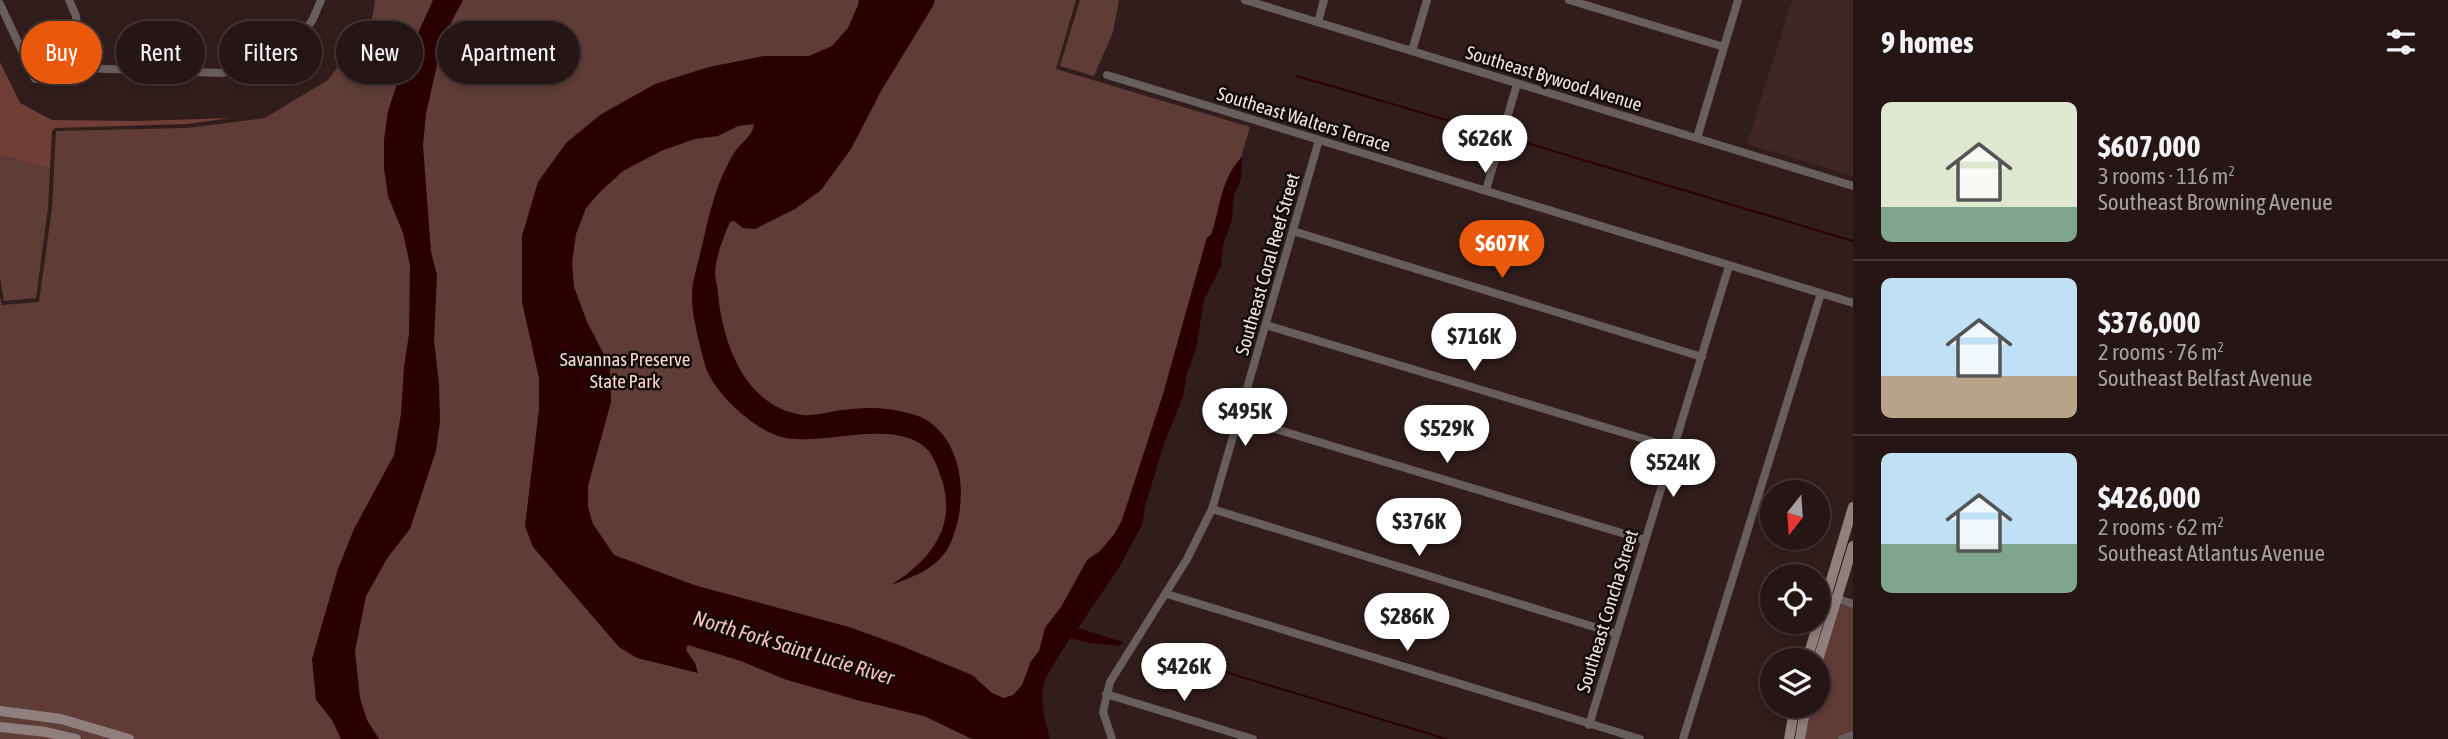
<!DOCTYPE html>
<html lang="en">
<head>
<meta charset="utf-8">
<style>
	body { margin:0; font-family:"Asap Condensed",sans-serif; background:#2d1f1e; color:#f1f3f6; height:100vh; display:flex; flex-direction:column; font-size:26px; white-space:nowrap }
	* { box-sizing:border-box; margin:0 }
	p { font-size:23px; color:#a39fa0 }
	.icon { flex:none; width:38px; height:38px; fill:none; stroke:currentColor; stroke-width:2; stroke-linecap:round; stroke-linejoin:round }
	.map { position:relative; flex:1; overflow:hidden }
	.details { display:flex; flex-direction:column; background:#251615; width:595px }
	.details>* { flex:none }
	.banner { position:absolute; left:21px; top:21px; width:665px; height:63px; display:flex; gap:14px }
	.needle { width:46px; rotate:197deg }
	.tools { position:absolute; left:1760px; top:480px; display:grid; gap:14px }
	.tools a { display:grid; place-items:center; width:70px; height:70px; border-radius:50%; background:#251615; box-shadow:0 4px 10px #0003,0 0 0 2px #423534; font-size:35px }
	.price { position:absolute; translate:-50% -60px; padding:0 16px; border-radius:24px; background:#fff; color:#222; font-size:23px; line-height:46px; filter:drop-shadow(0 2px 4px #0008) }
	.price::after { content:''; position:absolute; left:50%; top:42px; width:21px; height:16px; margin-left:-10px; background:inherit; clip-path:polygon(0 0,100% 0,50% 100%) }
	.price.on { background:#ea580c; color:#fff }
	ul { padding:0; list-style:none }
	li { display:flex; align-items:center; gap:21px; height:175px; padding:0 28px }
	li+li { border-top:2px solid #423534 }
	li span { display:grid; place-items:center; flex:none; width:196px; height:140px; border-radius:10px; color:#555 }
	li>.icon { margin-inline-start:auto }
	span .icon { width:84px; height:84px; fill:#fffc; stroke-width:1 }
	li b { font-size:30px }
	h2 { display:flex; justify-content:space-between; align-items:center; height:84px; padding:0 28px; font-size:30px }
	.pill { padding:0 24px; border-radius:32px; background:#251615; box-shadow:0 4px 10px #0003,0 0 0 2px #423534; font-size:24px; line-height:63px }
	.pill.on { background:#ea580c; color:#fff }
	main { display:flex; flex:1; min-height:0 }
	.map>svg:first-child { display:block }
	.built { fill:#412724 }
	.green { fill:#5f3c37 }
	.forest { fill:#703d37 }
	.water { fill:#2a0001 }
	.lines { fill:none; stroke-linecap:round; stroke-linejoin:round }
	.stream { stroke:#2a0001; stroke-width:2 }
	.street { stroke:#685e5d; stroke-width:8 }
	.secondary { stroke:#8f7f7d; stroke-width:10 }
	.labels { text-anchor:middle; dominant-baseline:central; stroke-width:5; stroke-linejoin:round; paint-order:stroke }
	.street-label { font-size:19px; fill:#f0e3e1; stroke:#130b09 }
	.park-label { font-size:19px; fill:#fad6d1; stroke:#130b09 }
	.water-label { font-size:21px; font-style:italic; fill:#f7c2ba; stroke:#130b09 }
</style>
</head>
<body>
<main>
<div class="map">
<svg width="1853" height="739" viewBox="0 0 1853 739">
	<rect width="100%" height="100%" fill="#311e1c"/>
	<path class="built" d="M1792,0h61v176l-106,-32z"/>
	<path class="green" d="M375,0h701l-20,69 194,58 -107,361 -75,121 -51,130h-1017v-441l2,7 37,-3 13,-94 4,-77 131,-3 78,-10 63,-38 44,-60z
		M1080,0h39l-6,32 -19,44 -34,-10z
		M0,155l50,14 -2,39 -12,90 -32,3 -4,-24z
		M1832,602l21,6v126l-16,5h-38l5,-34h14v-45z"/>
	<path class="forest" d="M0,62l20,41 32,17 85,1 94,-3 -44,6 -132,4 -3,3 -2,38 -50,-14z"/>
	<path class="water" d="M433,0h30l-20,38 -17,76 -3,31 8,107 6,23 -3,65 5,44 1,37 -4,30 -26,78 -22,28 -22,39 -11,55 5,47 7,22 12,19h-38l-9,-19 -16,-20 -4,-41 26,-90 16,-40 40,-74 7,-41 3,-47 5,-33 1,-69 -7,-32 -15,-37 -4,-28v-28l4,-29 14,-42z
		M859,0h76l-2,6 -52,85 -30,58 -30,41 -26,19 -40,20 -12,-1 -9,-7 -4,1c-7,16 -14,34 -15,51 0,7 3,14 3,21 5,50 27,113 85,121 10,1 22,-2 32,-4 26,-3 43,-5 68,1 9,2 18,4 25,9 39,26 40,89 20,127 -12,21 -35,29 -57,37 39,-24 66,-58 51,-105 -4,-11 -8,-25 -17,-33 -39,-31 -112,5 -152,-13 -24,-10 -58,-41 -67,-66 -5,-17 -15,-55 -14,-73 0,-13 5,-28 8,-41 7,-28 12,-56 24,-82 3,-6 6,-13 10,-19 7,-11 19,-17 20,-29l-16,2 -20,10 -23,3 -34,12 -38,20 -23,21 -14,16 -10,26 -4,29 2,24 14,37 21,40 2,18v20l-23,84v21l5,17 21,31 80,30 155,42 50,18 73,30 20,18 12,5 9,-3 9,-10 9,-24 8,-10 6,-23 16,-21 26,-47 13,-9 15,-18 7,-13 41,-126 44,-157 4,-2c10,-28 9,-56 31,-78l-1,22 -7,16 -2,24 -9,26 -2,21 -17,34 -8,49 -9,24 -4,24 -19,47 -19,62 -3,19 -22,41 -42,62 45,14 -3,4 -31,-3 -19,-5c-28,46 -35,46 -20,101h-78l-48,-23 -67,-16 -73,-21 -43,-18 -53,-16 -2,5 9,13 3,10 -61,-15 -18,-11 -86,-100 -8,-21 14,-117v-31l-17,-76v-66l16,-54 28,-39 34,-28 55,-31 54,-17 55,-11h45l23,-10 16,-18 10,-23z"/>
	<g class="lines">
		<path class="stream" d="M1297,76l187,55
			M1513,139l340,102
			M1145,650l21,4 280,85"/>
		<path class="street" d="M69,0l7,16 5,52
			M1245,0l608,186
			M1569,0l155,47
			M0,4l35,75 46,-11 141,5 29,-6 25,-11 20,-12 17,-25 8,-19
			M1318,22l6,-22
			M1412,51l15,-51
			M1107,75l746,228
			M1697,138l41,-138
			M1486,190l31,-106
			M1293,231l409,126
			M1266,325l408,123
			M1239,418l406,122
			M1212,509l405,125
			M1167,594l473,145
			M1832,597l21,7
			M1106,694l147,45
			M1589,725l140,-459
			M1112,739l-9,-27 7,-30 77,-123 25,-50 107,-369
			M1683,739l138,-446
			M1842,739l11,-4"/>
		<path class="secondary" d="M1807,660l46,-153
			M1818,660l35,-114
			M0,711l61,8 68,20
			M0,727l46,5 30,7
			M1789,739l6,-34
			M1800,739l6,-34"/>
	</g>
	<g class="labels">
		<g class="street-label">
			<text transform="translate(1554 78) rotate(17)">Southeast Bywood Avenue</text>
			<text transform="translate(1304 119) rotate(17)">Southeast Walters Terrace</text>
			<text transform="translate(1267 264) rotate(-74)">Southeast Coral Reef Street</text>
			<text transform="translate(1607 611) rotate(-73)">Southeast Concha Street</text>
		</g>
		<g class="park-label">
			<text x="625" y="359">Savannas Preserve<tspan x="625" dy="22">State Park</tspan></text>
		</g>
		<g class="water-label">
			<text transform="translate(794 647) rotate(17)">North Fork Saint Lucie River</text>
		</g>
	</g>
</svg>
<div class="tools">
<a><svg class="needle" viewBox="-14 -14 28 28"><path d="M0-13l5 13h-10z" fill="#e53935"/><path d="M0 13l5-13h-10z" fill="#a39fa0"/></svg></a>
<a><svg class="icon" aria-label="locate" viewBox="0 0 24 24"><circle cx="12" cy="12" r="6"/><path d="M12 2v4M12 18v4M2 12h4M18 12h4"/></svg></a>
<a><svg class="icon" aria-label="layers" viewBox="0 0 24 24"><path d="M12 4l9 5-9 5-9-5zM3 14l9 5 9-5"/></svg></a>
</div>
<b class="price" style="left:1485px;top:175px">$626K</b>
<b class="price on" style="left:1502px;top:280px">$607K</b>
<b class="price" style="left:1474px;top:373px">$716K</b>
<b class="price" style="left:1245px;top:448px">$495K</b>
<b class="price" style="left:1447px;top:465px">$529K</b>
<b class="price" style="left:1673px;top:499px">$524K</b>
<b class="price" style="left:1419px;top:558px">$376K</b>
<b class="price" style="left:1407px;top:653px">$286K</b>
<b class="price" style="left:1184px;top:703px">$426K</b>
<div class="banner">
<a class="pill on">Buy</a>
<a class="pill">Rent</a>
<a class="pill">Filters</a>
<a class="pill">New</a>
<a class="pill">Apartment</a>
</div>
</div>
<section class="details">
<h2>9 homes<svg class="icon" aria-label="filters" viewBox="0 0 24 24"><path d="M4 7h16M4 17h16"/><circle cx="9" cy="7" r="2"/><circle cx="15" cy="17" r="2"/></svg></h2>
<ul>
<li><span style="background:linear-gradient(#dfe7d0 75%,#7fa58c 0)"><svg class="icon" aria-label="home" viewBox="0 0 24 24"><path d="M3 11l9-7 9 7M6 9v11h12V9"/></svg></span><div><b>$607,000</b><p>3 rooms · 116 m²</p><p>Southeast Browning Avenue</p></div></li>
<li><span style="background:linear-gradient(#bfe0f5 70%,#b9a48a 0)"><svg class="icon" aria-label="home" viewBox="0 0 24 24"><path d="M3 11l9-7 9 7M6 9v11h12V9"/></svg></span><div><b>$376,000</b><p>2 rooms · 76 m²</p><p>Southeast Belfast Avenue</p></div></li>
<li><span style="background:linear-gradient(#bfe0f5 65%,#7fa58c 0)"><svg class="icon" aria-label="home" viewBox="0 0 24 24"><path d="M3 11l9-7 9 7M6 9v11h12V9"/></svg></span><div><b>$426,000</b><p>2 rooms · 62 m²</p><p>Southeast Atlantus Avenue</p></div></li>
</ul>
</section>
</main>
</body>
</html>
